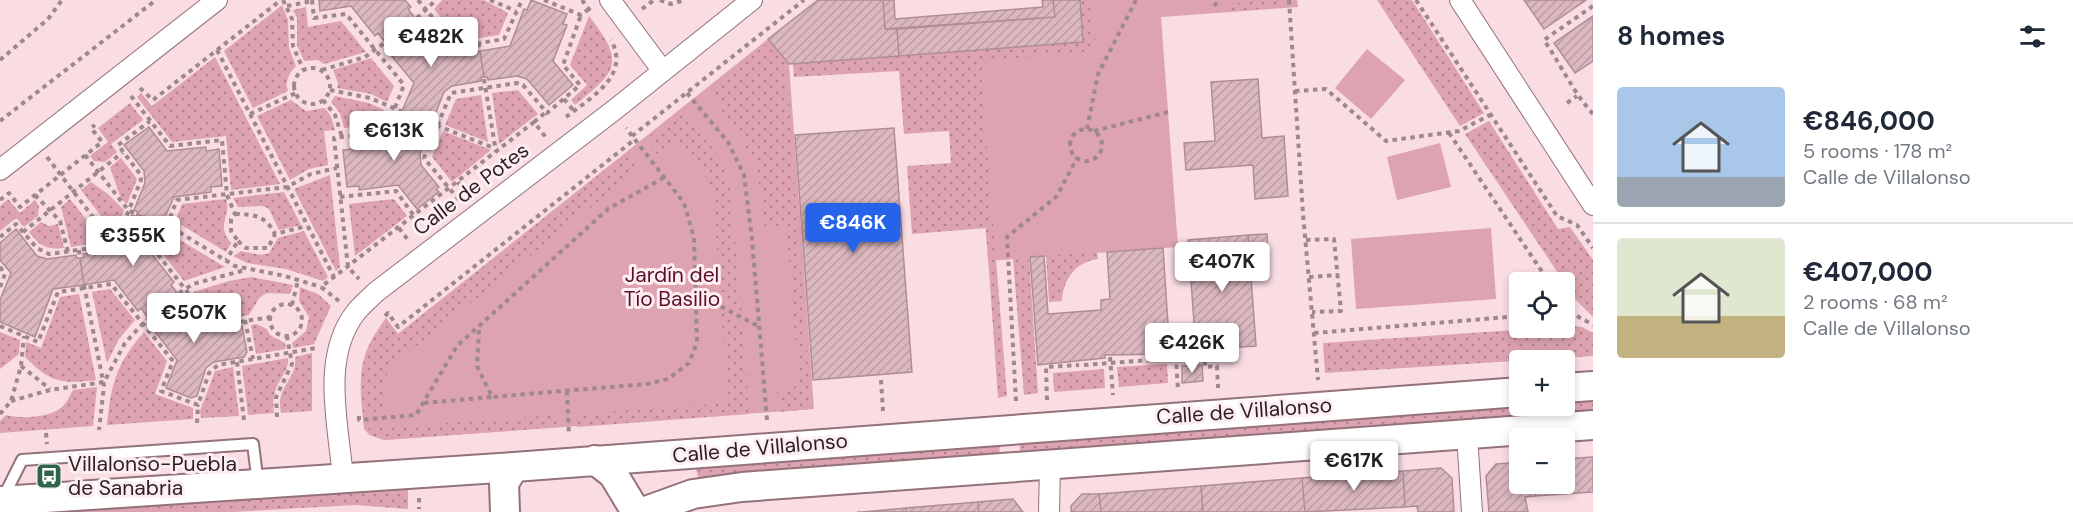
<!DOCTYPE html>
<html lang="en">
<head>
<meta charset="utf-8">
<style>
	body { margin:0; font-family:"DM Sans",sans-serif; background:#f2f2f3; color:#1f2937; height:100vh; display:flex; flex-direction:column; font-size:22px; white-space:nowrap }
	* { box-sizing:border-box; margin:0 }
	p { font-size:20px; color:#747a83 }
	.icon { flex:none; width:33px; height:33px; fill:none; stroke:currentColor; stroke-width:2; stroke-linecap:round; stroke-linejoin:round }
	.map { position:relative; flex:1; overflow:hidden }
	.sheet { display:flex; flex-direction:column; background:#fff; width:480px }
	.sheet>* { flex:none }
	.tools { position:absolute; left:1509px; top:272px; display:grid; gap:12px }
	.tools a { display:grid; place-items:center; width:66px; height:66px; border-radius:6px; background:#fff; box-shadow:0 3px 9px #0003; font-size:30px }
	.price { position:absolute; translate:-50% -51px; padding:0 14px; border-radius:6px; background:#fff; color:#222; font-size:20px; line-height:39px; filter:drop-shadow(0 2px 3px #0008) }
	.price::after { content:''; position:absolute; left:50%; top:36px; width:18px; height:14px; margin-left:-9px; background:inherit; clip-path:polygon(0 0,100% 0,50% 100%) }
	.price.active { background:#2563eb; color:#fff }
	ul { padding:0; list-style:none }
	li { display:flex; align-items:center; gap:18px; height:150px; padding:0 24px }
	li+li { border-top:2px solid #e0e1e3 }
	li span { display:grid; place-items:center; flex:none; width:168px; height:120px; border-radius:6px; color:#555 }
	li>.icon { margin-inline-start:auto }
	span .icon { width:72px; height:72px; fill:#fffc; stroke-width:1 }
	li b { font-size:26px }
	h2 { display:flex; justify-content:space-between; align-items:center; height:72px; padding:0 24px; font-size:26px }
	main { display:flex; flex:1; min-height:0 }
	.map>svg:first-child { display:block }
	.green { fill:#dda3b0 }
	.garden { fill:url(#garden-dots) }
	.building { fill:url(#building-hatch); stroke:#b08d95; stroke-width:1.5 }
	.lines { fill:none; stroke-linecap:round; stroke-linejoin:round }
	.lane-casing { stroke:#937279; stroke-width:14 }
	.street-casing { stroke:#937279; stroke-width:22 }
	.secondary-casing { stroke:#937279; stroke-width:32 }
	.path { stroke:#9f888d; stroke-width:4; stroke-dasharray:4.5 4.5; stroke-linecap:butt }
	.lane { stroke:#fff; stroke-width:10 }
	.street { stroke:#fff; stroke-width:20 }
	.secondary { stroke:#fff; stroke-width:28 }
	.labels { text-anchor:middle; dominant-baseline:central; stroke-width:6; stroke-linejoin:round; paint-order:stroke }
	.street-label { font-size:21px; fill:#2c1f22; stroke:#fdeef1 }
	.park-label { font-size:21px; fill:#5a0e2c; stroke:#fdeef1 }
	.poi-label { font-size:21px; fill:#2c1f22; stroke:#fdeef1; text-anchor:start }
</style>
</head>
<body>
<main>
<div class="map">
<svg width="1593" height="512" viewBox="0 0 1593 512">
	<defs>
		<pattern id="garden-dots" width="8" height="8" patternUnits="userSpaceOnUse" patternTransform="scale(1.5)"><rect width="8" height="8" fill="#dda3b0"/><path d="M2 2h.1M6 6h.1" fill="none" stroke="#b3848f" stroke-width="1.8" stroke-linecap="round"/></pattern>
		<pattern id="building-hatch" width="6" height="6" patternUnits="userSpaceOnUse" patternTransform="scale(1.5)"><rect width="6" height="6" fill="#dbb7bf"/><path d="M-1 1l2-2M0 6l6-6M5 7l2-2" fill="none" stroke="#bc9da4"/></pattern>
	</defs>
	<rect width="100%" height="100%" fill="#fadce3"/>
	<path class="green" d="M1080,0h217l1,7 -137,10 17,230 -190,14 -15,-211 110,-8z
		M768,39l21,25 25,345 -430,31 -14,-5 -6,-6c-5,-49 -8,-69 22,-111l12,16z
		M1367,49l38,31 -34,39 -36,-31z
		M1440,143l11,44 -54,13 -10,-43z
		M1491,228l5,71 -140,10 -5,-70z"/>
	<path class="garden" d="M442,0h42l24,13 -9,22 -39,6 -26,-32z
		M1080,0h12l3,44 -4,7 -99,9 -8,4 -3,7 26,325 -9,2 -12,-170 -74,6 -5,-68 44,-3 -2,-32 -45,3 -5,-63 -105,6 -1,-13 290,-22z
		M1280,0v7l-56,5 -1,-8z
		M1377,0h35l72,113 -24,13z
		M282,5l6,15 1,28 7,18c-6,6 -12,16 -8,25l-35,17 -29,-57z
		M306,7l2,20 33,-6 25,31 -42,12 -6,-4 -14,1 -7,-16v-27l-4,-8z
		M589,16c37,47 28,55 -14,89l-4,-5 16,-15 -17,-20z
		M769,42l17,21 25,346 -32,3 -2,-23 22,-3 -13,-161 -21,2 -8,-56 -17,-35 -32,-45z
		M215,57l65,127 -49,6 -5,-54 -54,6 -35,-45 4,-4 11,13z
		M371,58l23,28 -7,16 -16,-8 -34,-6 1,-5 -5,-13z
		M518,90l20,24 -39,30 -7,-51z
		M481,95l7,47 -43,-17 11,-26z
		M335,96l34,7 15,7 -5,14 -35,4 -4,-15 -9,-11z
		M291,100l15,11 18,-3 7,8 4,14 -11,1 4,34 -19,4 -19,11 -33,-64z
		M130,103l13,17 -32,24 6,8 -12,10 -11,-1 -4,-5 18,-14 -10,-14z
		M682,111l33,40 14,29 13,133 -22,-13 -6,-98 -9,-27 -27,-34 -20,14 -12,-16z
		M1489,121l69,108 12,-2 23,33v57l-17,-17 -111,-166z
		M443,131l48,19 -39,32 -20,-25z
		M629,151l13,16 -251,199 -4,7 -3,35 -6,4h-15c-3,-45 -4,-57 23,-94l12,16z
		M121,158l16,21 -10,25 -6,-5 -11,-32z
		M330,175l10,92 -4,4 -42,-82z
		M91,182l17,12 16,16 -9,24 -34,-44z
		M284,192l17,33 -22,5 -10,-21 -6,-3 -25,1 -5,-9z
		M8,199l12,14 15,-13 4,6 -1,10 -14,11 -8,-9 -16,13v-25z
		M70,199l34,43 -33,5 -10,-40z
		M226,199c6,17 -11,25 5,44l-5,9 -51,-31 7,-17z
		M394,199l13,17 -52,40 -6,-52z
		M41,222l8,4 9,-2 6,24c-18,2 -24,-2 -35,-16z
		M304,231l24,46 -5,4 -37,-12 -39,-6 -14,-7 8,-5 20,4 8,-2 9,-15z
		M170,234l55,33 -41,14 -22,-28z
		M1097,252l1,7c-23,3 -35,21 -36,42l-13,1 -3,-46z
		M1029,257l9,136 -14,2 -11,-137z
		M252,277l41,8 -3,9 -23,-1 -7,4 -11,18 -33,6 -23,-29 36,-11z
		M300,287l18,7 13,12 -17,38 -21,4 -1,-5 14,-12 3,-14 -10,-16z
		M110,289l25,31 -16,19 -12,24 -15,-71z
		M79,294l17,86c-35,4 -45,3 -71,-23l1,-15 15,6 19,-51z
		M721,311l22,12 6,91 -172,13 -1,-13 153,-11z
		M256,324l11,5 3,6 15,8 1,6 -30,5 -5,-29z
		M1572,326l10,1 11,6v23l-268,17 -2,-30z
		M0,332l20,8 -1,14 -19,15z
		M144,332l23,29 -12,33 38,14v11l-86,6c4,-41 9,-61 37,-93z
		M312,353v58l-31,2c-6,-27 17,-34 14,-56z
		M288,358c2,17 -19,25 -14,55l-26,2 -6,-49z
		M1167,364l1,19 -49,4 -2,-20z
		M233,367l6,49 -38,2 -1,-7 15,-40z
		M1104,369l1,19 -51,4 -1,-19z
		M97,387l-4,39 -93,7v-12l6,-6c16,4 43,3 56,-8 5,-4 8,-12 11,-17z
		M1593,398v14l-573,42 -1,-14 501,-35h44l1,-5z
		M559,415l1,12 -176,13 -14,-5 -6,-6z
		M999,443l1,13 -301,23 -4,-13z
		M408,485v24l-53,-4 -123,7h-193z"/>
	<path class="building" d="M319,0h86l6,7 -3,2 7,9 -30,24 -7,-9 -3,3 -24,-30 -31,5z
		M531,0l36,14 -4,10 4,1 -14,36 20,24 -24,20 -22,-26 -10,-3 -29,4 -1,-3h-3l-4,-26 30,-5 14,-37 3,1z
		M818,0h65l2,29h12l2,27 -110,8 -21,-25z
		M883,0h11l1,19 148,-12 -1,-7h11l2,17 -170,12z
		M1053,0h27l3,42 -184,14 -2,-27 158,-12z
		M1524,0h62l-42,29z
		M1593,16v45l-18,12 -21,-30z
		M415,18l8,9 3,-2 24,30 30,-4 4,26 -3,1v3l-29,5 -8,6 -11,28 -5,-1 -1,2 -25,-10 12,-28 -24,-29 3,-3 -8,-9z
		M1258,79l4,59 22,-2 4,60 -33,3 -2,-34 -67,5 -2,-27 31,-2 -4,-59z
		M402,111l25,10 -1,3 5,2 -11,27 1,12 18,22 -3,2 3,3 -22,17 -19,-24 -39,5v-4l-12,1 -4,-37 11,-1 -1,-4 38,-5z
		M149,127l18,24 39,-4v4l13,-2 3,37 -11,1v5l-37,5 -12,27 -25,-10 1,-2 -4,-2 11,-27 -1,-12 -20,-26z
		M894,128l18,244 -99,8 -18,-245z
		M137,214l25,10 -12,28 24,30 -3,3 7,9 -30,24 -7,-10 -3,3 -24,-31 -30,5 -4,-27 4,-1 -1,-3 29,-4 8,-6 12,-29 4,2z
		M16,229l21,27 10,3 29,-4 1,3h3l4,27 -31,4 -18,48 -35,-15v-22l11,-27 -11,-13v-17z
		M1267,234l1,17 -19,1 -1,-17z
		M1248,235l8,111 -60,4 -8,-110z
		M1163,248l7,106 -65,1v3l-67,7 -8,-108 14,-1 4,58 53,-4v-10l9,-1 -3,-47z
		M178,294l7,9 4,-3 24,31 29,-5 5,26 -3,5 -30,5 -8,6 -9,28 -6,2 -25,-10 11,-28 -24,-31 3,-2 -8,-9z
		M1202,365l1,16 -21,2v-17z
		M1593,457v35l-58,4 -1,-13h30v-24z
		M1520,462v21h14l1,13 -10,1 3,15h-39l-3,-36 10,-12z
		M1441,468l11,10 2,34h-36l-1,-6 -12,1 -2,-36z
		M1403,471l2,36 -100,5 -3,-34z
		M1302,478l3,34h-102l-2,-26z
		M1201,486l2,26h-102l-2,-18z
		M1082,494h17l2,18h-30v-6z
		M1013,499l10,13h-44l-1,-10z
		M978,502l1,10h-73v-4z
		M906,508v4h-49h5z"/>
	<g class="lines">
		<g class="lane-casing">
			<path id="lane" d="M3,498l19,-38 231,-16 5,40"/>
		</g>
		<g class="street-casing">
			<path id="street" d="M610,0l52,70
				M1460,0l133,205
				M0,170l217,-170
				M1467,435l5,77
				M343,479c-4,-53 -23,-121 13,-167 6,-7 14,-14 20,-20l237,-181 139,-111
				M1049,512l1,-47"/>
		</g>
		<g class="secondary-casing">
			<path id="secondary" d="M1564,388l29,-2
				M595,460l18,14 23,38
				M0,501l514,-34 1006,-75
				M505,512l-1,-29 10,-16
				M643,512l50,-18 49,-7 851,-62"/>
		</g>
		<path class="path" d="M283,0l9,19 1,27 10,23
			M312,0l2,18 32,-4 58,71 -19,47 -51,6 14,129 11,12
			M418,0l39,47 47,-8 18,-39
			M490,0l26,11
			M544,0l37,15 8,-6
			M582,0l9,12
			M660,0l11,4 14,-4
			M1289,0l14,214 15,166
			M1416,0l141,216 20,9 16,23
			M287,6l25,-5
			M1214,6l5,-6
			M1593,6l-49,34c17,25 29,52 49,74
			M642,9l12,-9
			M417,18l19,-18
			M478,43l2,7
			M217,50l117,227
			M0,60l48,-41 14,-19
			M294 86a18 18 0 1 1 36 0a18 18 0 1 1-36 0Z
			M322,70l43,-13 19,-14
			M484,79l12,73
			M140,88l13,12 128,-100
			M330,90l40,8 31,13
			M1295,91l31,-2 60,52 73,-10 31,-16
			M687,93l41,49 16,33 8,64 15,181
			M131,96l39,50 52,-6 5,55 8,19 -4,5v12l7,10 -12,19
			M564,99l10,12
			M323,100l12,15 7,22
			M1567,103l10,-7
			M250,114l46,-21
			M566,117c24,-19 65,-41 45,-77
			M0,121l156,-121
			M428,122l66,26
			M534,122l12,-10
			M1087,129l11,-55 38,-74
			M1070 145a16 16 0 1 1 32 0a16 16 0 1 1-32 0Z
			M1094,131l74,-19
			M1449,133l100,149
			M632,136l172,-136
			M85,155l44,56 7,2
			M47,157l65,85
			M458,182l8,13
			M35,195l25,26 8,31
			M340,197l56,-6 18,25
			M0,200l9,-7 11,14 82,-65 -11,-14 4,-3
			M459,200l-35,-42 27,-65 66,-10 6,2 24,28 33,-28 -17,-20 18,-50
			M235,214c19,0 31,2 40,20
			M164,223l71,43 50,10 36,11
			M399,228l9,12 2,-2
			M23,232l100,-80
			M0,237l16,-13 21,24 12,6 58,-8 11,-9 23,-57 -1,-6 -22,-29 32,-24
			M1306,240l28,-1 7,72 -29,1
			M238,241l8,7h22l7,-14 32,-8
			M79,250l1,8
			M0,267l5,7 -5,13
			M1309,277l29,-2
			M84,285l20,101 -5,44
			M179,293l14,-9 52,-14
			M697,294l61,32
			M339,301l-18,-14 213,-165 10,13 2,-2
			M270 320a16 16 0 1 1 32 0a16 16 0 1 1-32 0Z
			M1564,304l6,8 23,13
			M292,305l6,-25
			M385,316l3,-3 10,14 236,-187
			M271,317l-57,9 -58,-74 21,-52 110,-13 24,-13 26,-6
			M245,320l8,39
			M0,326l38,16 20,-50 53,-8 62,77 -12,30 37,14 11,-32 9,-8 98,-17
			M479,330l-2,36 15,31 155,-13 21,-5 21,-16 8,-21 -3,-104 -10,-35 -58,-75
			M1314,333l206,-17
			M1204,352l1,15 12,-1 1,22
			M1110,357l3,38
			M237,362l7,58
			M1084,365l92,-7 2,33
			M21,366l29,23
			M881,380l2,31
			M567,391l2,44
			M1047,400l-1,-33 33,-2
			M11,401l39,-11 54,-8 21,-39 22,-24
			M1016,401l-9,-164 50,-41 20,-38
			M424,403l68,-6
			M0,414l11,-13 10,-35 3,-30
			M359,416v4l57,-5 41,-69 151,-137 55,-31
			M277,417l-1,-20 16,-33 -5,-28
			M197,423l1,-18
			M46,433l1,11
			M419,498v11"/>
		<use href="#lane" class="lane"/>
		<use href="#street" class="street"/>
		<use href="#secondary" class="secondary"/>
	</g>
	<defs>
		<g id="bus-square" transform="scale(1.35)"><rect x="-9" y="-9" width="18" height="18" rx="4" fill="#2f6449" stroke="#fdeef1"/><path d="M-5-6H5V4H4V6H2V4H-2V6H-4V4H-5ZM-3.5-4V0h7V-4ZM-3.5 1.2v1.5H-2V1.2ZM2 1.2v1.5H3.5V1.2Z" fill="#fff"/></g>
	</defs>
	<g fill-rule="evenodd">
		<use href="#bus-square" x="49" y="476"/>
	</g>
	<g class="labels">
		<g class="street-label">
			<text transform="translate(471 189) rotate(-37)">Calle de Potes</text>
			<text transform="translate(1244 411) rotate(-4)">Calle de Villalonso</text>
			<text transform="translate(760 448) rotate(-5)">Calle de Villalonso</text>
		</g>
		<g class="park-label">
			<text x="672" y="275">Jardín del<tspan x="672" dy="24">Tío Basilio</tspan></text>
		</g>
		<g class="poi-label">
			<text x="68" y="464">Villalonso-Puebla<tspan x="68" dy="24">de Sanabria</tspan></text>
		</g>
	</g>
</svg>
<div class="tools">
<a><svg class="icon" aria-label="locate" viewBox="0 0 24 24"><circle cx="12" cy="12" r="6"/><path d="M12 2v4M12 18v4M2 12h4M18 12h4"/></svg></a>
<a>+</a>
<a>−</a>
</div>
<b class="price" style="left:431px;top:68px">€482K</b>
<b class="price" style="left:394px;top:162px">€613K</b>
<b class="price active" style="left:853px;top:254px">€846K</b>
<b class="price" style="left:133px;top:267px">€355K</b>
<b class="price" style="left:1222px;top:293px">€407K</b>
<b class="price" style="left:194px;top:344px">€507K</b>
<b class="price" style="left:1192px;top:374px">€426K</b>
<b class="price" style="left:1354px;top:492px">€617K</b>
</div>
<section class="sheet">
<h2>8 homes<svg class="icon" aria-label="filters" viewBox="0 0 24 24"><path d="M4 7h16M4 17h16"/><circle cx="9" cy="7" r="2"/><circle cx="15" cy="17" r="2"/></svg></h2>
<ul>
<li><span style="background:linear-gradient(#a9c7e8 75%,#9aa5b1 0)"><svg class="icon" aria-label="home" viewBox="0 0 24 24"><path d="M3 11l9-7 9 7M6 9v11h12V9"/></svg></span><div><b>€846,000</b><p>5 rooms · 178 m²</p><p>Calle de Villalonso</p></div></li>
<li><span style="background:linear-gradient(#dfe7d0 65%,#c2b280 0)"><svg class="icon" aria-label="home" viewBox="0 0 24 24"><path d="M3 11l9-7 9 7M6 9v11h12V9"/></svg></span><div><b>€407,000</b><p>2 rooms · 68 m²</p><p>Calle de Villalonso</p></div></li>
</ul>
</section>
</main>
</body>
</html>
